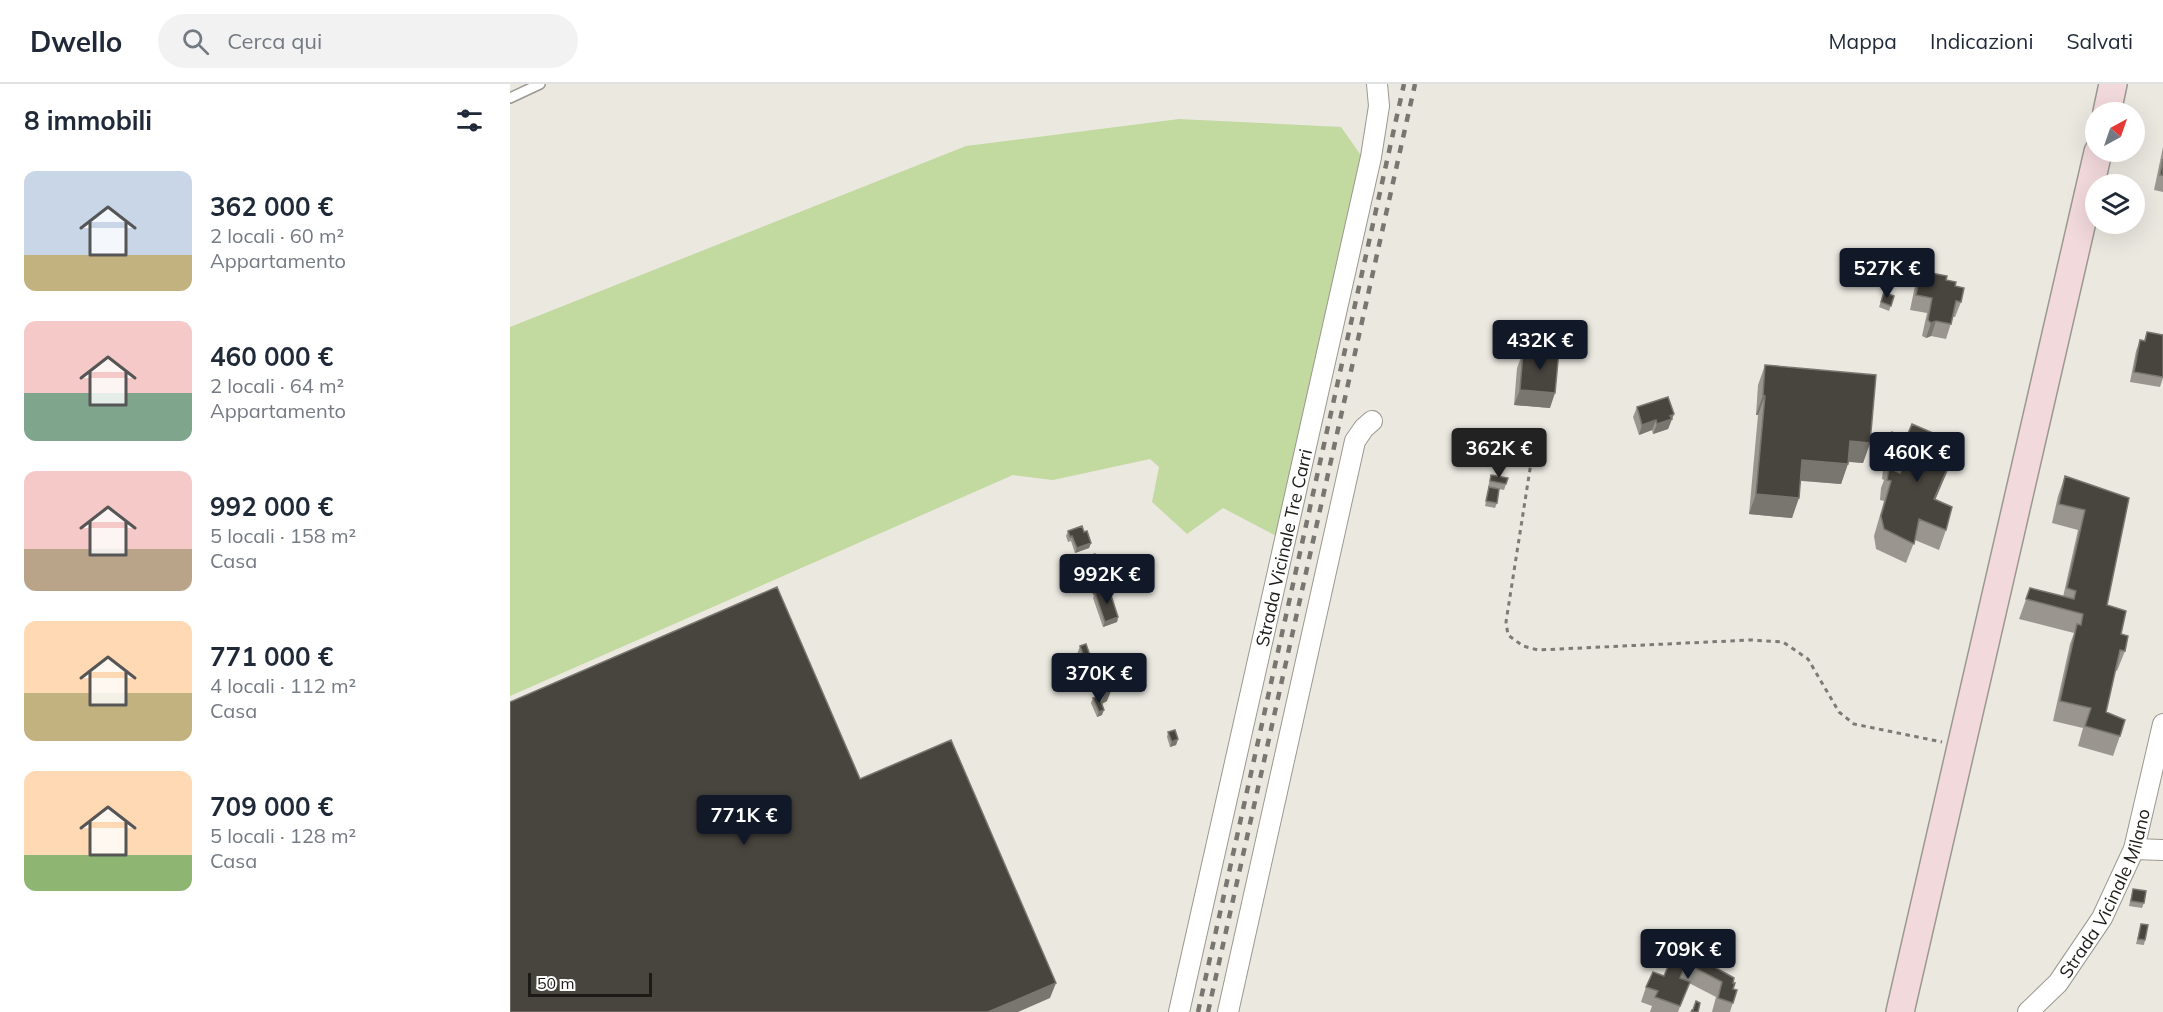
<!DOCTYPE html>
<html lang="it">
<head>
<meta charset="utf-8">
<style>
	body { margin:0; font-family:Mulish,sans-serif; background:#f2f2f3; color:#1f2937; height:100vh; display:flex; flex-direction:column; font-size:22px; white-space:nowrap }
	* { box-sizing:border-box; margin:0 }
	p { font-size:20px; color:#747a83 }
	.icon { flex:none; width:33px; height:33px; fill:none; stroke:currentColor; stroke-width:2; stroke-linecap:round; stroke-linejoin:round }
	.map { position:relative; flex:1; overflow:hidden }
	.details { display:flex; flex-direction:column; background:#fff; width:510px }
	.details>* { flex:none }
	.needle { width:39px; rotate:40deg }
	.fabs { position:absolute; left:1575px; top:18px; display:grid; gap:12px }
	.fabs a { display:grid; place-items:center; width:60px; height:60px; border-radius:50%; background:#fff; box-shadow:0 6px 24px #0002; font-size:30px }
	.scale { position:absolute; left:18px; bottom:15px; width:124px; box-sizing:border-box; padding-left:6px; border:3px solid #1c1b18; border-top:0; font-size:16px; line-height:21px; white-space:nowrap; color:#1c1b18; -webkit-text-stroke:4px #fff; paint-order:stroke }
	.price { position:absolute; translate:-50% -51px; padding:0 14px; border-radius:6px; background:#111827; color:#fff; font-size:20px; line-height:39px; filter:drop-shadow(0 2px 3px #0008) }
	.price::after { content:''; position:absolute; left:50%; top:36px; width:18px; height:14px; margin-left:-9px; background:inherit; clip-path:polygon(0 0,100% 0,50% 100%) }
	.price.selected { background:#222; color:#fff }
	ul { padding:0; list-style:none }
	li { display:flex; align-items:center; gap:18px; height:150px; padding:0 24px }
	li span { display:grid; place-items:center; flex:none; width:168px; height:120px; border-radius:12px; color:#555 }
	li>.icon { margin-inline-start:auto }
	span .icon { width:72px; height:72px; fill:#fffc; stroke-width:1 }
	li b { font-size:26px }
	h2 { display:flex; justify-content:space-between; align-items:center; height:72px; padding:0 24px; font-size:26px }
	header { display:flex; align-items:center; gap:36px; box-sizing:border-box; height:84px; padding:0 30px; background:#fff; border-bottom:2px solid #e0e1e3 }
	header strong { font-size:28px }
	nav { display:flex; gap:33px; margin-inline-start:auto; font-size:21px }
	.search { width:420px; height:54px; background:#f2f2f3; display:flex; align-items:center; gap:15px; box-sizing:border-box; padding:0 21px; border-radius:33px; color:#747a83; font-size:22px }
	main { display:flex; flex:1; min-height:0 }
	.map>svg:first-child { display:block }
	.green { fill:#c2d9a0 }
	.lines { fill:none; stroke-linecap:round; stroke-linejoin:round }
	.lane-casing { stroke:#9b9890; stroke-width:12 }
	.street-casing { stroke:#9b9890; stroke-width:22 }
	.secondary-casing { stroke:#9b9890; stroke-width:30 }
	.path { stroke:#7d7b76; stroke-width:3; stroke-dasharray:4.5 4.5; stroke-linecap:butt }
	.lane { stroke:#fff; stroke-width:9 }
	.street { stroke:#fff; stroke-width:20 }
	.secondary { stroke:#f2d9dc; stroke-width:27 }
	.rail { stroke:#787671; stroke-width:4.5; stroke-dasharray:8 8; stroke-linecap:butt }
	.wall { fill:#9a968f }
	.shaded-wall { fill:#79756f }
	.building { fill:#48443e; stroke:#79756f; stroke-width:1.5 }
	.labels { text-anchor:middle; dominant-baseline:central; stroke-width:6; stroke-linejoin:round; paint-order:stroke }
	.street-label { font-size:18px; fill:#1c1b18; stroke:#fff }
</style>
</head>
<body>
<header>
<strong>Dwello</strong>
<div class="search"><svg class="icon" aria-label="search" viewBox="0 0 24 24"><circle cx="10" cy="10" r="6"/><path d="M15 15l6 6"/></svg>Cerca qui</div>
<nav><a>Mappa</a><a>Indicazioni</a><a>Salvati</a></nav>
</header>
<main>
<section class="details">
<h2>8 immobili<svg class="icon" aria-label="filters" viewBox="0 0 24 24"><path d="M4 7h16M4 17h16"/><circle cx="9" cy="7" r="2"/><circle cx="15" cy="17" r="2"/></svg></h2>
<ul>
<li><span style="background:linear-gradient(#c9d6e8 70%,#c2b280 0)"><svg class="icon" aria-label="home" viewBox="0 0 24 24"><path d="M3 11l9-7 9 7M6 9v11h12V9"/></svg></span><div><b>362 000 €</b><p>2 locali · 60 m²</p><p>Appartamento</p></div></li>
<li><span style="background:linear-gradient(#f6c9c9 60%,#7fa58c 0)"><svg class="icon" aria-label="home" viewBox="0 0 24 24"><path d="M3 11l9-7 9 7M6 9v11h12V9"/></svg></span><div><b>460 000 €</b><p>2 locali · 64 m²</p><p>Appartamento</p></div></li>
<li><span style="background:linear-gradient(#f6c9c9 65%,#b9a48a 0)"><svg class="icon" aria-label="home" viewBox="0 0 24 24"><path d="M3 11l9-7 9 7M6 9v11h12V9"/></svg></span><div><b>992 000 €</b><p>5 locali · 158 m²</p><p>Casa</p></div></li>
<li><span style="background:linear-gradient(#ffd9b3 60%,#c2b280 0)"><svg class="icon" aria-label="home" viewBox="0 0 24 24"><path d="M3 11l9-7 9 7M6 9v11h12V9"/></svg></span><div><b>771 000 €</b><p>4 locali · 112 m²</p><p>Casa</p></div></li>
<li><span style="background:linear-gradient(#ffd9b3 70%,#8fb573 0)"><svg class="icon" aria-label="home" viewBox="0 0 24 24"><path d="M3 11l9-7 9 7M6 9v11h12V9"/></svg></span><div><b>709 000 €</b><p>5 locali · 128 m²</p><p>Casa</p></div></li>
</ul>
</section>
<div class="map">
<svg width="1653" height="928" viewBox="0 0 1653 928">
	<rect width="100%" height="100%" fill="#ebe8e0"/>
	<path class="green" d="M669,35l162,8 19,27 20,4 -85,388 -72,-38 -36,26 -35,-32 7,-35 -9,-8 -97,21 -40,-5 -503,221v-369l456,-181z"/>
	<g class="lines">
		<g class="lane-casing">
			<path id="lane" d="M0,14l30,-14"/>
		</g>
		<g class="street-casing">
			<g id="street">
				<path d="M1624,765l29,1"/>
				<path id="s1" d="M669,928l192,-855 8,-51 -2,-22"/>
				<path d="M718,928l127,-571 9,-13 8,-7"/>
				<path id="s2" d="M1518,928l30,-29 44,-65 32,-69 29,-125"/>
			</g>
		</g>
		<g class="secondary-casing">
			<path id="secondary" d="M1597,28l6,-28
				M1390,928l198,-860"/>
		</g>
		<path class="path" d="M1023,366l-27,172 2,13 15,11 15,4 213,-10 32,2 25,17 31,53 15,12 88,18"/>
		<use href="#lane" class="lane"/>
		<use href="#street" class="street"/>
		<use href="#secondary" class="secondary"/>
		<path class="rail" d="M688,928l206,-928
			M698,928l207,-928"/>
	</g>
	<path class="wall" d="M1653,63v45l-9,-2z
		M1411,187l25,9 9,6 6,16 -6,15h-2l-7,22 -15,-3 -5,2 -4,-2 5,-23 -17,-3 5,-24z
		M1374,208l10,4 -5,15 -10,-4z
		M1637,248l16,3v43l-3,9 -30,-5 6,-31 4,-11 4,1z
		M1025,265l15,59 -36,-3 3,-37 6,-16 11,1z
		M1255,281l105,78 -7,20 -15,-1 -7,22 -40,-3 -9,37 -43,-4 9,-99h-2l2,-30z
		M1127,323l37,7 -6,15 -15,5 -1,-4 -13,5 -6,-18z
		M1382,348l14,6 52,6 -23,56 11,30 -7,20 -24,-10 -9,23 -30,-14 -2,-13 10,-35 -4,-1 1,-12 3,-8 -2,-1 3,-27z
		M981,391l15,9 -2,6 -16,-3z
		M1555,392l64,22 -22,107 14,29 4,17 -8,20 -2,-1 -9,42 14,24 -7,20 -35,-10 5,-18 -30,-7 17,-77 4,-11 -55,-14 11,-31 33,9 15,-67 -26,-7 6,-27z
		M979,403l8,16 -2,5 -10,-2z
		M558,447l16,1 7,11 -2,5 -14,5 -4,-12 -3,1 -2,-6z
		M571,475l19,17h-2l6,11 -2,1 -1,3 17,26 -1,5 -14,5 -10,-29 1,-3h-1l-1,-3 -2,1 -11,-29z
		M570,562l13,18 7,-2 7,39 -5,3v11l-5,2 -6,-14 2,-5 5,-2 -5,-13 -6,3 -11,-29z
		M658,648l10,7 -2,6 -6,2 -3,-10z
		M1623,805l11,14 -2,5 -13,-2z
		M1631,840l4,16 -1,5 -8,-1z
		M1165,866l58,33v6l4,1 -7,22h-20h2l4,-15 -27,-14 -11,29h-28l2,-6 -11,-4 5,-15 18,-11z"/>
	<path class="shaded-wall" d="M1426,237l-5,15 -5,2 5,-15z
		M1010,306l35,3 -5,15 -36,-3z
		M1253,311l2,1 -7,19h-2z
		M1164,330l-6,15 -15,5 4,-10z
		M1146,336l-4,10 -13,5 3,-10z
		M1340,357l20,2 -7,20 -20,-2z
		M1448,360l-7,19 -24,56 7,-20z
		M1397,364l-7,20 -4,8 7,-19z
		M1292,376l46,4 -7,20 -46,-4z
		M1246,410l43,4 -7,20 -43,-4z
		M581,459l-2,5 -14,5 2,-5z
		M596,498l-2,5 -2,1 -2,5h-5l-2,2 2,-5 6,-6z
		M608,533l-1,5 -14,5 2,-5z
		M587,589l-4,10 -6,3 4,-11z
		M601,607l-4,10 -6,3 4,-11z
		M594,626l-2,5 -5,2 2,-5z
		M668,655l-2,6 -6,2 2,-5z
		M546,899l-6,15 -32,14h-30z"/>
	<path class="building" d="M1653,75v16h-3z
		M1411,187l26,5 -1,4 10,2 -1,4 9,2 -3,14 -5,-1 -5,23 -15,-3 -5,2 -3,-3 4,-22 -16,-3z
		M1374,208l10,4 -3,10 -10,-4z
		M1637,248l16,3v42l-29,-5 6,-32 5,1z
		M1025,265l24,1 -4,43 -35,-3 3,-38 12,2z
		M1255,281l111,10 -6,68 -20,-2 -2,23 -46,-4 -3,38 -43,-4 9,-98 -2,-1z
		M1158,313l6,17 -4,2 2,3 -15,5 -1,-4 -14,5 -5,-18z
		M1402,340l46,20 -24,55 18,8 -6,23 -27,-11 -5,25 -30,-15 -3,-13 10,-35 -4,-1 2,-12 11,5 11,-23 -4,-2 -4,9 -4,-2 -3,7 -6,-3 2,-27 14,6z
		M981,391l17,3 -2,6 -16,-3z
		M1555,392l64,22 -22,107 19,6 -5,23 7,2 -3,15 -5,-1 -14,62 19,8 -5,16 -35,-10 6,-18 -31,-7 17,-77 4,1 2,-11 -57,-15 4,-11 44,11 2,-8 -9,-3 18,-78 -26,-6z
		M979,403l10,2 -2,14 -11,-2z
		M572,442l2,6 3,-1 4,12 -14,5 -5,-12 -2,1 -2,-6z
		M585,470l7,17 -5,2 2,6 5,-2 2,5 -5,2 1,4 -7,2 -1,-3 -2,1 -11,-29z
		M267,503l83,192 91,-39 105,243 -68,29h-478v-310z
		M599,505l9,28 -13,5 -10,-29z
		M576,560l7,20 7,-2 11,29 -6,2 -8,-20 -6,2 -11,-29z
		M589,612l5,14 -5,2 -6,-14z
		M665,646l3,9 -6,3 -4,-10z
		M1623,805l13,2 -2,12 -13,-2z
		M1631,840l7,1 -3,15 -7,-1z
		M1165,866l14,6 1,-3 44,25 -1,5h2l-2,6 4,1 -4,13 -15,-5 4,-16 -36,-19 -6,15 10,4 -10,24 -25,-9 3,-6 -12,-4 7,-15 11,4z
		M1186,917l4,2 -2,9h-7l1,-2h1z"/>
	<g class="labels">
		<g class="street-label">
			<text stroke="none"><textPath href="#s1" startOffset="476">Strada Vicinale Tre Carri</textPath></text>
			<text stroke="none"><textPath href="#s2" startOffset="144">Strada Vicinale Milano</textPath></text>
		</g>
	</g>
</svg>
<div class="fabs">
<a><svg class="needle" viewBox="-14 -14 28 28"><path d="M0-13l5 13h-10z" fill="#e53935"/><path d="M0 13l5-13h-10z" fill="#747a83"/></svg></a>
<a><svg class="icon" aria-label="layers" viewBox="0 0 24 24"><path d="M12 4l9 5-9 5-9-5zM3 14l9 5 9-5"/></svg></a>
</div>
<div class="scale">50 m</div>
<b class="price" style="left:1377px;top:215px">527K €</b>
<b class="price" style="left:1030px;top:287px">432K €</b>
<b class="price selected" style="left:989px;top:395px">362K €</b>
<b class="price" style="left:1407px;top:399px">460K €</b>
<b class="price" style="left:597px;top:521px">992K €</b>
<b class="price" style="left:589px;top:620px">370K €</b>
<b class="price" style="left:234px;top:762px">771K €</b>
<b class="price" style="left:1178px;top:896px">709K €</b>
</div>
</main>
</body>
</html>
